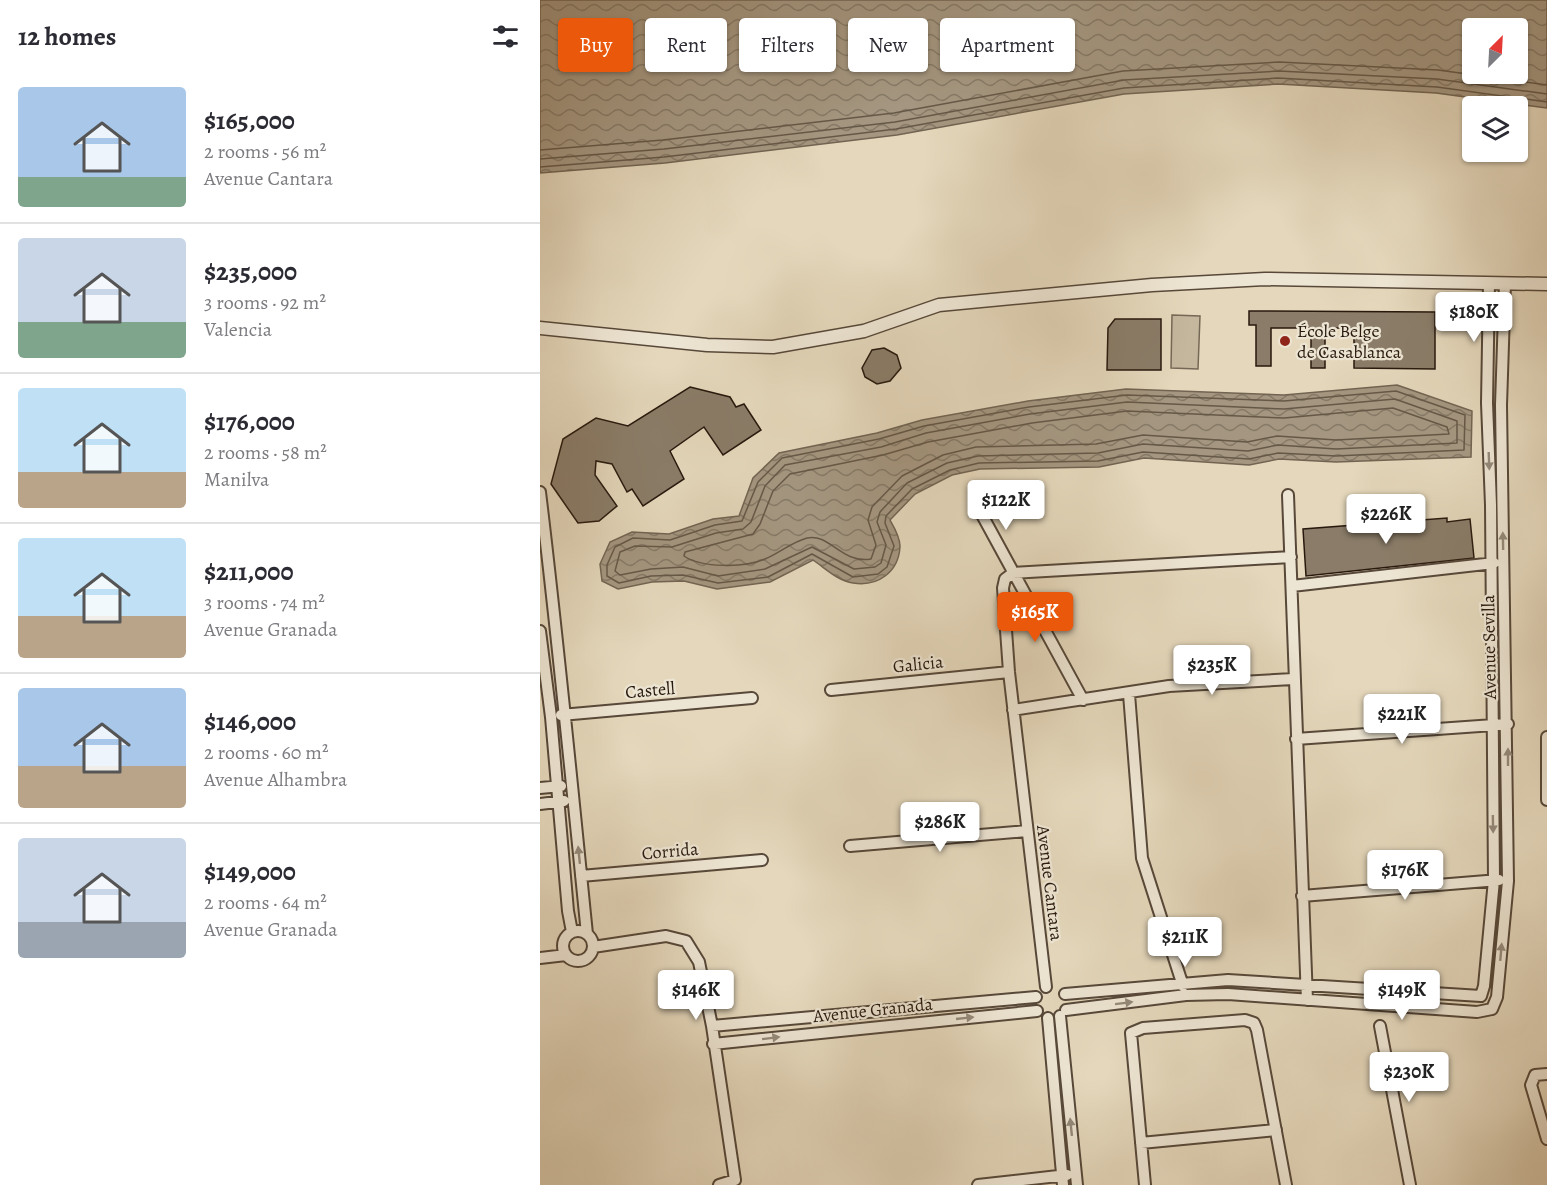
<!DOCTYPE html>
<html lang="en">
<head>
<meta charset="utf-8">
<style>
	body { margin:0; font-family:Alegreya,serif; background:#f7f7f7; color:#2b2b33; height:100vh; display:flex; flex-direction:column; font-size:22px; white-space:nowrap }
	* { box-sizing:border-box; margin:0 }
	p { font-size:20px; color:#7c7c81 }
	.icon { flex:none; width:33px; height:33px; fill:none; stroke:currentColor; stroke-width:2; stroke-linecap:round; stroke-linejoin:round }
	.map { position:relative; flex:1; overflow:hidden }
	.drawer { display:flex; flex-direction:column; background:#fff; width:540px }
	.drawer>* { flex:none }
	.banner { position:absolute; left:18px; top:18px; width:570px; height:54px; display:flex; gap:12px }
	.needle { width:39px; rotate:24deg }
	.fabs { position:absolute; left:922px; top:18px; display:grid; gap:12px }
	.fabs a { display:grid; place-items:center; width:66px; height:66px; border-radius:6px; background:#fff; box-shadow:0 2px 4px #0004; font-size:30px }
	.price { position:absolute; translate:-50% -51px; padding:0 14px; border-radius:6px; background:#fff; color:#222; font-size:20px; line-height:39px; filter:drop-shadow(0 2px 3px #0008) }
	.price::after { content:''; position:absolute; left:50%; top:36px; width:18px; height:14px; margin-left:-9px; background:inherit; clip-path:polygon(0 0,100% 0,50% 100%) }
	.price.current { background:#ea580c; color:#fff }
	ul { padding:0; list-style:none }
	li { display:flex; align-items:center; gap:18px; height:150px; padding:0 18px }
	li+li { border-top:2px solid #e1e1e2 }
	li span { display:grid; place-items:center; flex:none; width:168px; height:120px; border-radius:6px; color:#555 }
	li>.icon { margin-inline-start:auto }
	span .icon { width:72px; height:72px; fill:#fffc; stroke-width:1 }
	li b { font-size:26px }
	h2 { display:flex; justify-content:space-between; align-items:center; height:72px; padding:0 18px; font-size:26px }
	.tag { padding:0 21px; border-radius:6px; background:#fff; box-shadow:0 2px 4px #0004; font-size:21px; line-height:54px }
	.tag.current { background:#ea580c; color:#fff }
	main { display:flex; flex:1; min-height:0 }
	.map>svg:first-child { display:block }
	.grass { fill:#c4b79e; stroke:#766856; stroke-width:1.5 }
	.water { fill:url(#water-waves); stroke:#726452; stroke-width:1.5; fill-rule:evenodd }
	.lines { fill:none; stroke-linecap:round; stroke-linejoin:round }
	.shore { stroke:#665847; stroke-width:1.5 }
	.building { fill:#8a7c68; stroke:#28190e; stroke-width:1.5 }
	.minor-casing { stroke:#574839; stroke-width:14 }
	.tertiary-casing { stroke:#574839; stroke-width:15 }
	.minor { stroke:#ede5d3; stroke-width:10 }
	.tertiary { stroke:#ede5d3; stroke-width:12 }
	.oneway { fill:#94897a }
	.poi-dot { fill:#8f2418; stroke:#ede5d3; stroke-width:2 }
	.labels { text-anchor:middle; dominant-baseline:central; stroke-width:4.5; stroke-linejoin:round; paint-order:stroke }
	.poi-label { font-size:18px; fill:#28190e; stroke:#ede5d3; text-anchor:start }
	.street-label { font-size:18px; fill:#28190e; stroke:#ede5d3 }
</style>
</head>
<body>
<main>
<section class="drawer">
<h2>12 homes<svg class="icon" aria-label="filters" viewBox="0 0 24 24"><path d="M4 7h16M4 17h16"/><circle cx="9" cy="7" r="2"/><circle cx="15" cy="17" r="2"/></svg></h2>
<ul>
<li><span style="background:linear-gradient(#a9c7e8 75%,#7fa58c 0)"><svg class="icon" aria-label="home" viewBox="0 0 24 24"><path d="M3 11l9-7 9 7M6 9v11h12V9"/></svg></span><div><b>$165,000</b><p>2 rooms · 56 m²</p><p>Avenue Cantara</p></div></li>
<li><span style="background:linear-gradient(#c9d6e8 70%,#7fa58c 0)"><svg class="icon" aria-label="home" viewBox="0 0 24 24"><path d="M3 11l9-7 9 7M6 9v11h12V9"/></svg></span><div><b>$235,000</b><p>3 rooms · 92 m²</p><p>Valencia</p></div></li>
<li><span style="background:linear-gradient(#bfe0f5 70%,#b9a48a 0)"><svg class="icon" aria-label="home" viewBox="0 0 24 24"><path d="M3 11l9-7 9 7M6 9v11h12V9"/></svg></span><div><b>$176,000</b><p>2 rooms · 58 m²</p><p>Manilva</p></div></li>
<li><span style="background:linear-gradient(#bfe0f5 65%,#b9a48a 0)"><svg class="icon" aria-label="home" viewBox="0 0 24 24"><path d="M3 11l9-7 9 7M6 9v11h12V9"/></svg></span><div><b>$211,000</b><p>3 rooms · 74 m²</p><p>Avenue Granada</p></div></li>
<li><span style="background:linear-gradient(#a9c7e8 65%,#b9a48a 0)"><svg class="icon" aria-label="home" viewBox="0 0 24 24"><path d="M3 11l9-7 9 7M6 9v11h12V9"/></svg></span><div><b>$146,000</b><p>2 rooms · 60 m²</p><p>Avenue Alhambra</p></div></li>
<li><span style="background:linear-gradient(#c9d6e8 70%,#9aa5b1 0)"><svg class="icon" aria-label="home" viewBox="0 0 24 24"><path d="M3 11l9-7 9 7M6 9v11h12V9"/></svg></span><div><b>$149,000</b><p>2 rooms · 64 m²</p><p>Avenue Granada</p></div></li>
</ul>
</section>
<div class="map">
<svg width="1007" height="1185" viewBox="0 0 1007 1185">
	<defs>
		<pattern id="water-waves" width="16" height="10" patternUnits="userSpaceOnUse" patternTransform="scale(1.5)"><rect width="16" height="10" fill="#a49680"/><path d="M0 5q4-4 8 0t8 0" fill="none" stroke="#867a67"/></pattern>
	</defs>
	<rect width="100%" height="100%" fill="#e4d7bb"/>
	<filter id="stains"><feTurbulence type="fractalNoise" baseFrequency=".00333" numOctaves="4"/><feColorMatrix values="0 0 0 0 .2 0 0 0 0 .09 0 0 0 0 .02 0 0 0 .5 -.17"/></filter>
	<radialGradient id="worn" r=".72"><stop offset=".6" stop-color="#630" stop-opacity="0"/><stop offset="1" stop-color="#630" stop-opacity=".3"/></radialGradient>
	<path class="grass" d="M632,315l28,1 -2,53 -27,-1z"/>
	<path class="water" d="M0,0h1007v108l-111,-15 -158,-9 -154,10 -227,41 -232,28 -125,10zM933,28h45v46h-45z
		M857,385l75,26 -1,46 -135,5 -57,-3 -30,6 -105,-7 -45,9 -119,2 -28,6 -37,19 -25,26c4,7 10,17 10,26 -1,26 -22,41 -47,37 -15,-2 -28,-15 -40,-23l-43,22 -53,7 -33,-8 -32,1 -34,7 -16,-8 -2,-17 10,-22 22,-10 37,2 44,-15 26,-3 14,-38 26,-25 98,-20 45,-13 106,-19 98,-12 158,6z"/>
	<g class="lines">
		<path class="shore" d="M0,150l123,-10 231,-27 229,-42 156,-9 159,8 109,15
			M0,159l124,-10 231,-27 229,-42 155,-9 158,8 110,15
			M0,167l124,-10 232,-28 228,-41 154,-10 159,9 110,15
			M856,391l69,24 -1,35 -128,6 -58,-3 -29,6 -106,-7 -45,9 -119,2 -29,7 -38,19 -26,27 -1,7 9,23 -7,21 -9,7 -25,3 -41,-23 -44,23 -50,6 -35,-8 -32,1 -32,7 -12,-7v-11l8,-18 18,-9 37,2 45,-15 27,-4 16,-39 24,-24 97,-19 45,-13 105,-19 98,-12 157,6z
			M855,399l62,22v22l-121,6 -58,-4 -30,6 -105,-7 -45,9 -120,3 -31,7 -40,20 -27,29 -3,10 9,23 -5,18 -6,4 -21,2 -42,-22 -47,22 -47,7 -35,-9 -32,2 -31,6 -5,-4 5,-19 15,-6 37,1 44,-14 27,-4 8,-7 14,-36 20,-21 96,-18 45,-14 104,-19 97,-12 157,7z
			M853,408l54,19 2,7 -113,6 -59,-4 -30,6 -104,-7 -47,9 -120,3 -33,8 -41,21 -30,31 -4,13 8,25 -5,14c-30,5 -41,-26 -64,-21 -15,4 -28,15 -42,21 -20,9 -64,9 -81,-3l1,-4 68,-18 7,-10 13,-33 17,-17 93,-19 45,-13 104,-19 95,-12 157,7z"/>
	</g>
	<path class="building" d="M709,311l186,1v57l-81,-1v-40h-29v40h-14v-40h-40v38h-15v-41h-7z
		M575,319h46v51h-54l1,-42z
		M344,348l13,7 4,13 -11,13 -13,3 -12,-7 -3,-9 10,-18z
		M150,387l40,10 6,10 8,-3 17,26 -38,25 -19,-28 -34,24 14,28 -41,27 -11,-17 -5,3 -15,-28 -16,-3 -1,14 22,31 -18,15 -21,2 -27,-39 12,-45 33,-21 32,8z
		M907,518v4l23,-3 4,39 -168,18 -3,-47z"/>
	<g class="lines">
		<g class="minor-casing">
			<path id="minor" d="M0,492c18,147 32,294 47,442
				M748,495l19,505
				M435,502l108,198
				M473,573l-8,6 -2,9 6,84 37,315
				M473,573l278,-16
				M752,586l202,-23
				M0,631l11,86 17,194 4,21
				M291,690l178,-18
				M589,694l13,164 41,128
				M473,710l156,-24 124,-7
				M21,715l191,-17
				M1007,737v63
				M756,739l212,-15
				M0,788l21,-2
				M0,804l24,-3
				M310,846l177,-15
				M41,876l181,-16
				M762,896l197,-16
				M23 946a15 15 0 1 1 30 0a15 15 0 1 1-30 0Z
				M53,947l73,-11 20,5 13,21 13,64 23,154 -16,5
				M0,958l26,-3
				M525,994l163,-14 253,16
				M941,996l3,-10 10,-106 -3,-375 -4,-102 2,-120
				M952,1009l5,-12 11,-116 -7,-476 4,-122
				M526,1010l120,-15 42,-1 249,18 15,-3
				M520,1016l17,169
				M508,1018l15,167
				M172,1026l324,-29
				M840,1026l30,159
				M173,1044l324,-33
				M1007,1074l-12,1 -4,10 16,54
				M601,1143l135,-13
				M438,1185l89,-10
				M605,1185l-14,-152 12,-5 102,-8 9,3 3,7 29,155"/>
		</g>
		<g class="tertiary-casing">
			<path id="tertiary" d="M0,328l167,17 66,2 91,-16 75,-26 213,-20 113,-6 282,5"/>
		</g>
		<use href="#minor" class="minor"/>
		<use href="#tertiary" class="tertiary"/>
	</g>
	<defs><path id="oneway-solid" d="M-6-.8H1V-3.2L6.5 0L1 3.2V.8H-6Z" transform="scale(1.5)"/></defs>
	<g class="oneway">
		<use href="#oneway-solid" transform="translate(949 461) rotate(88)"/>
		<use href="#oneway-solid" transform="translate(963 541) rotate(-91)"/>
		<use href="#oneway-solid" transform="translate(968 757) rotate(-90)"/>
		<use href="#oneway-solid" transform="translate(953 824) rotate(89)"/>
		<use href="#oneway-solid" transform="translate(39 855) rotate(-96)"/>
		<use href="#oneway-solid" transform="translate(961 952) rotate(-85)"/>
		<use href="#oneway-solid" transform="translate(584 1003) rotate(-7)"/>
		<use href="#oneway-solid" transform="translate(425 1018) rotate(-6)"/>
		<use href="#oneway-solid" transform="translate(231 1038) rotate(-7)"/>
		<use href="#oneway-solid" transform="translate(531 1127) rotate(-96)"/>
	</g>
	<circle class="poi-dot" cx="745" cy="341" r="6"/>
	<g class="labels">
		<g class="poi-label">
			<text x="757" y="331">École Belge<tspan x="757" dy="21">de Casablanca</tspan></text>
		</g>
		<g class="street-label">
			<text transform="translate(949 647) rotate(-91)">Avenue Sevilla</text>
			<text transform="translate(378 664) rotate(-6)">Galicia</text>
			<text transform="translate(110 690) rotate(-5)">Castell</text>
			<text transform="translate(130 851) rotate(-5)">Corrida</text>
			<text transform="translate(510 883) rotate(83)">Avenue Cantara</text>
			<text transform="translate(333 1010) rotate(-6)">Avenue Granada</text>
		</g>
	</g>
	<rect width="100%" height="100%" filter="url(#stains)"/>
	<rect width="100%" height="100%" fill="url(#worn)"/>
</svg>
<div class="fabs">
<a><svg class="needle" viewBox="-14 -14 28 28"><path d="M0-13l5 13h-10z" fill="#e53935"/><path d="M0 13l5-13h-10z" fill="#7c7c81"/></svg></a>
<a><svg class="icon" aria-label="layers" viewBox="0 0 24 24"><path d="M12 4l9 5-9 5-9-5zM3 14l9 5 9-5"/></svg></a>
</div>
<b class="price" style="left:934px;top:343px">$180K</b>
<b class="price" style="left:466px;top:531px">$122K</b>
<b class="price" style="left:846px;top:545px">$226K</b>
<b class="price current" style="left:495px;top:643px">$165K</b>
<b class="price" style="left:672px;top:696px">$235K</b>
<b class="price" style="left:862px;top:745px">$221K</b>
<b class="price" style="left:400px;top:853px">$286K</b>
<b class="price" style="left:865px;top:901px">$176K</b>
<b class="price" style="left:645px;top:968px">$211K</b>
<b class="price" style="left:156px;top:1021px">$146K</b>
<b class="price" style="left:862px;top:1021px">$149K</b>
<b class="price" style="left:869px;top:1103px">$230K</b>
<div class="banner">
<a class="tag current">Buy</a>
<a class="tag">Rent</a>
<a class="tag">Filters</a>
<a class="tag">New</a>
<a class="tag">Apartment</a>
</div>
</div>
</main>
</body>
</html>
